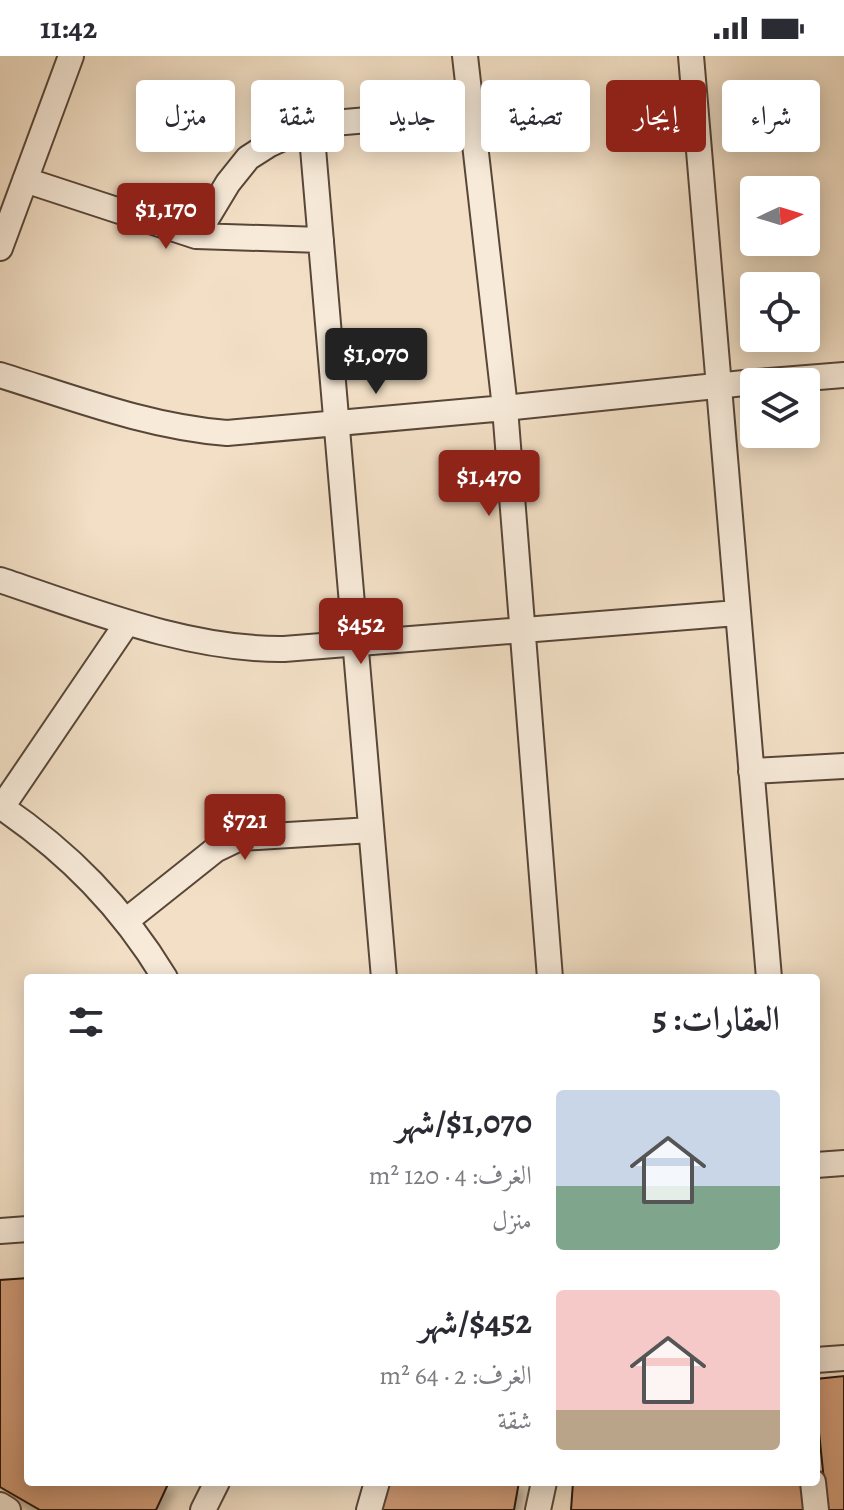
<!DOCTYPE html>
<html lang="ar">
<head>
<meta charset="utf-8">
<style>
	body { margin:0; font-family:Alegreya,Amiri,serif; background:#f7f7f7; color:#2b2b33; direction:rtl; height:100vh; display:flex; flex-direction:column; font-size:30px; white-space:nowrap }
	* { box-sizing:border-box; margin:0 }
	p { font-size:26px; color:#7c7c81 }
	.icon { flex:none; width:44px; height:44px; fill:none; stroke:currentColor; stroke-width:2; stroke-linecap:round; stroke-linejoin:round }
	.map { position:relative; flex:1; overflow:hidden; direction:ltr }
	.drawer { position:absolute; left:24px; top:918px; width:796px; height:512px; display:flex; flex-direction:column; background:#fff; border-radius:8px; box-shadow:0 4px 20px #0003; direction:rtl }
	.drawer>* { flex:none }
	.hud { position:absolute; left:24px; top:24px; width:796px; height:72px; direction:rtl; display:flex; gap:16px }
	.needle { width:52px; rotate:86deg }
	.controls { position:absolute; left:740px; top:120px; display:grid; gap:16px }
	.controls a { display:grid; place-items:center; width:80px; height:80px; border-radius:8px; background:#fff; box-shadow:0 4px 20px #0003; font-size:40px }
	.price { position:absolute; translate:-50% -68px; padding:0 18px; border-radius:8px; background:#8f2418; color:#fff; font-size:26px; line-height:52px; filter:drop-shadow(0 2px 4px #0008) }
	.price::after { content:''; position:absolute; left:50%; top:48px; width:24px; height:18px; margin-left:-12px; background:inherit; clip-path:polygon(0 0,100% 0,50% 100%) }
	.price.on { background:#222; color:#fff }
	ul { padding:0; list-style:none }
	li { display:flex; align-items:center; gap:24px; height:200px; padding:0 40px }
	li span { display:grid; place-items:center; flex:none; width:224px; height:160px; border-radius:8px; color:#555 }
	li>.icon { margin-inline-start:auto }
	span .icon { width:96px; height:96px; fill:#fffc; stroke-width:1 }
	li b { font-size:34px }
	h2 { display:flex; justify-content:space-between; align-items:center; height:96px; padding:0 40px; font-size:34px }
	.chip { padding:0 28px; border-radius:8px; background:#fff; box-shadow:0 4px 20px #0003; font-size:28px; line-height:72px }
	.chip.on { background:#8f2418; color:#fff }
	.status { display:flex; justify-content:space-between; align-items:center; height:56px; padding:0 40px; background:#fff; direction:ltr }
	.status svg { height:22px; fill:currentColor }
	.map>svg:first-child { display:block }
	.building { fill:#d29c78; stroke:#25130a; stroke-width:2; filter:url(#shadow) }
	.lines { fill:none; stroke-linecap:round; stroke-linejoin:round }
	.street-casing { stroke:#584639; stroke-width:28 }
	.street { stroke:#f7ead9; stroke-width:24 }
</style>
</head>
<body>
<div class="status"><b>11:42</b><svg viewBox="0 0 49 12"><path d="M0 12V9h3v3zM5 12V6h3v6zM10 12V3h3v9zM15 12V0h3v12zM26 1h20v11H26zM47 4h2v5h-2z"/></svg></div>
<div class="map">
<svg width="844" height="1454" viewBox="0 0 844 1454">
	<defs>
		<filter id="shadow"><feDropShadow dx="5" dy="9" stdDeviation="4" flood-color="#0004"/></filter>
	</defs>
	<rect width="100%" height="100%" fill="#f2dfc5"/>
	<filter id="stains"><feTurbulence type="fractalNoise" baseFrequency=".0025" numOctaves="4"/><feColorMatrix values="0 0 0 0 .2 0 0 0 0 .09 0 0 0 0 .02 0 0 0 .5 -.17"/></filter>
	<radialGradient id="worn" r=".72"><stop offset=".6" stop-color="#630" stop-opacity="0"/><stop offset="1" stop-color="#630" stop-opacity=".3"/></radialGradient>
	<path class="building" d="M28,1222v204h141l-13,28h-116l-40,-23v-207z
		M844,1320v134h-17l-11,-107v-24z
		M388,1426h131l-5,28h-133z
		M573,1426h232l3,28h-237z"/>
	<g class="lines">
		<g class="street-casing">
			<path id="street" d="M465,0l40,352 45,570
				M691,0l78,922
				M311,69l73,853
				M25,124l171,56 125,4
				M196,180l32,-53 20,-25 22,-14 41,-19 159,-14
				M0,192l71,-192
				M0,319c74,23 149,52 227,58l278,-25 249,-26
				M757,326l87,-7
				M0,524c90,30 188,70 284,69l453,-36
				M751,715l93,-5
				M0,750c69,47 122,101 165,172
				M2,751l125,-184
				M127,864l88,-70 25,-12 131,-8
				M816,1109l28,-2
				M0,1175l28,-2
				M816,1304l28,-2
				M813,1426l3,28
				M0,1449l8,5
				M203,1454l14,-28
				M369,1454l8,-28
				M538,1454l6,-28"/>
		</g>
		<use href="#street" class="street"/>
	</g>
	<rect width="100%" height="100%" filter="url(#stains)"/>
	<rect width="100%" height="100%" fill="url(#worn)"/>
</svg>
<div class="controls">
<a><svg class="needle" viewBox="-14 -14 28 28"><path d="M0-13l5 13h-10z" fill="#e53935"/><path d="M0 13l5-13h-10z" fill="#7c7c81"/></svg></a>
<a><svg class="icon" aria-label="locate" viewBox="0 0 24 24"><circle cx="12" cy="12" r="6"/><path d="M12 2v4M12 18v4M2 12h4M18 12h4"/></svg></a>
<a><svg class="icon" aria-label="layers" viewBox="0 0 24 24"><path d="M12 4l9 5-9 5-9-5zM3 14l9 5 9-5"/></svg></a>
</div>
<b class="price" style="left:166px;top:195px">$1,170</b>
<b class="price on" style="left:376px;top:340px">$1,070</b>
<b class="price" style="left:489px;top:462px">$1,470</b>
<b class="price" style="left:361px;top:610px">$452</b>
<b class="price" style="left:245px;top:806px">$721</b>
<div class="hud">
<a class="chip">شراء</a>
<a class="chip on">إيجار</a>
<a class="chip">تصفية</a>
<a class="chip">جديد</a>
<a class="chip">شقة</a>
<a class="chip">منزل</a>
</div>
<section class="drawer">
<h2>العقارات: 5<svg class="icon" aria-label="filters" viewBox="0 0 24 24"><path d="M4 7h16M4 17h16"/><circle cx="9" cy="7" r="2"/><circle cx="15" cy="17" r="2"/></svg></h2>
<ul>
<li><span style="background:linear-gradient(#c9d6e8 60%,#7fa58c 0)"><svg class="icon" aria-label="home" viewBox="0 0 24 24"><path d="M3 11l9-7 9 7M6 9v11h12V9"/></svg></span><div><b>$1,070/شهر</b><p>الغرف: 4 · 120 m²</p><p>منزل</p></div></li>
<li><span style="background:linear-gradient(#f6c9c9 75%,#b9a48a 0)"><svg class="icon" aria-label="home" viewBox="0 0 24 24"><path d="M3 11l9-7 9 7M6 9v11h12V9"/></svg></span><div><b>$452/شهر</b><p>الغرف: 2 · 64 m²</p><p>شقة</p></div></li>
</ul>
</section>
</div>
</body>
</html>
